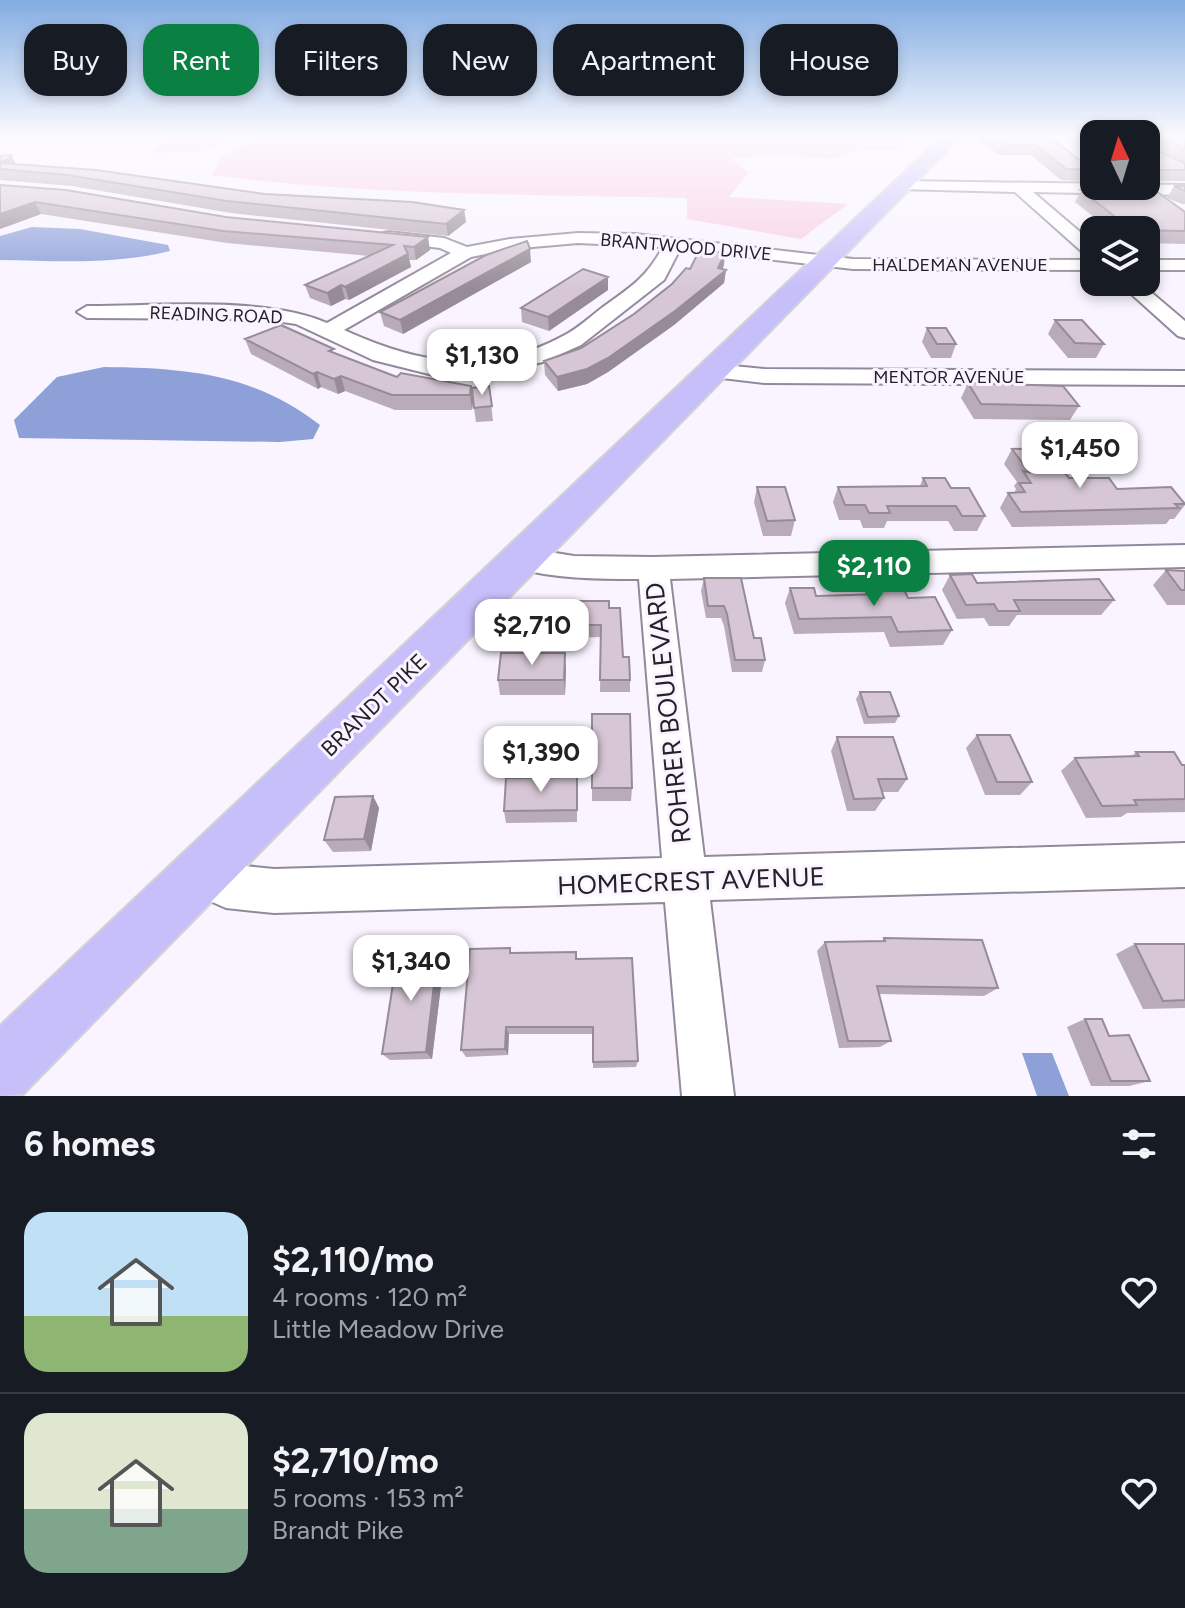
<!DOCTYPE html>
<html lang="en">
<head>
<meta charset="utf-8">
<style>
	body { margin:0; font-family:Figtree,sans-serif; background:#242831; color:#f1f3f6; height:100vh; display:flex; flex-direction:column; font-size:30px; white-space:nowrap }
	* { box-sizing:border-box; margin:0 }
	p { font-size:26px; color:#9ea1a6 }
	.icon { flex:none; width:44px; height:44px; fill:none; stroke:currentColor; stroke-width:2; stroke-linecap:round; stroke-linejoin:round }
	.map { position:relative; height:1096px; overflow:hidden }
	.sheet { display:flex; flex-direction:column; background:#171b24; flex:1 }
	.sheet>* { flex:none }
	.hud { position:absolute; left:24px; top:24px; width:1138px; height:72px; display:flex; gap:16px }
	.needle { width:52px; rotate:356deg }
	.fabs { position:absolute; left:1080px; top:120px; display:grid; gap:16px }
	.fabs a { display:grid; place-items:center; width:80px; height:80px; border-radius:16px; background:#171b24; box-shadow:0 4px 12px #0003; font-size:40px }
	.price { position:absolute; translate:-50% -68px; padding:0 18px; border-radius:16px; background:#fff; color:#222; font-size:26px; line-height:52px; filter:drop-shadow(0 2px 4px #0008) }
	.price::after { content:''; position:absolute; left:50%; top:48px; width:24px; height:18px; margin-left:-12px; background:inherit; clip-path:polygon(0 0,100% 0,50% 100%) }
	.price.current { background:#0b8043; color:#fff }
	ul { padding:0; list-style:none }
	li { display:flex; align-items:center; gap:24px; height:200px; padding:0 24px }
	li+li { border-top:2px solid #363941 }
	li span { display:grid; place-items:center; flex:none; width:224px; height:160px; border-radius:24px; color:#555 }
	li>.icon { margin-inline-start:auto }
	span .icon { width:96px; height:96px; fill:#fffc; stroke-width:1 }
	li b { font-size:34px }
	h2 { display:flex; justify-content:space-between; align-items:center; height:96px; padding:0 24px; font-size:34px }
	.pill { padding:0 28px; border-radius:24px; background:#171b24; box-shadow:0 4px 12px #0003; font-size:28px; line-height:72px }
	.pill.current { background:#0b8043; color:#fff }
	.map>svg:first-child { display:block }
	.green { fill:#f9cde3 }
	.water { fill:#8da0d8 }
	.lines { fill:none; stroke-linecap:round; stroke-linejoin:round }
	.minor-casing { stroke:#92899a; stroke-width:4 }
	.major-casing { stroke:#d3d3d4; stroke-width:4 }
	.minor { fill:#fff; fill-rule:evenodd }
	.major { fill:#c7bffa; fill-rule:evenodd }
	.wall { fill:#b9abb8 }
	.shaded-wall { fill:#968b96 }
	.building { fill:#d7c7d6; stroke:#968b96; stroke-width:2 }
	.labels { text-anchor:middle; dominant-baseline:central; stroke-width:6; stroke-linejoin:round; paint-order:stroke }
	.far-street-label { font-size:18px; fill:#252128; stroke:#f9f4ff }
	.street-label { font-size:22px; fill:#252128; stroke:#f9f4ff }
	.near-street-label { font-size:26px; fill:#252128; stroke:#f9f4ff }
</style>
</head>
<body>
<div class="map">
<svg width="1185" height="1096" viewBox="0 0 1185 1096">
	<rect width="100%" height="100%" fill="#f9f4ff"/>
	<path class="green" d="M170,137h74l-43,15 -49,1z
		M256,137h658l-16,13h-38l-29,9 -48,-4 -53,3 19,14 -20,25 119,7 -47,35 -114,-20v-21c-159,-4 -318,-2 -475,-23l11,-19z"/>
	<path class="water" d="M32,227l48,2 88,16 2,6c-55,14 -113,10 -170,9v-24z
		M104,367c81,1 149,6 216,58l-7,14 -33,3 -261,-4 -5,-18 43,-43z
		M1022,1053h30l17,43h-32z"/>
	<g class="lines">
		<g class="minor-casing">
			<path id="minor" d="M903,181l282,4v10l-152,-3 61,52v14l-6,-1 -73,-65 -117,-3v-6z
				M389,232l55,6 23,9 43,-8 68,-6 57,1 218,25 241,1v10l-241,-1 -173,-20 -16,31 -83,65 -38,17 -55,12 -55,1 -60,-15 -77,-36 -34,-5 -175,-1 -10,-6 10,-6c69,0 179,-10 240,17l124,-70 -11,-5 -57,-7 -3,-4 3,-4zM578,243l85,4c-17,31 -32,40 -60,60 -13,10 -26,22 -40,29 -76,41 -144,28 -219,-6l127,-73 39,-8z
				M1146,260h39v10h-39z
				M1118,282h21l46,39v17l-7,-2z
				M713,364l52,5 420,2v14l-420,-2 -60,-7 -3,-5 3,-5z
				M1185,545v22l-515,12 34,278 481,-14v44l-475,13 24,196h-52l-17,-194 -391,11 -48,-5 -41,-18 -7,-15 7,-15 15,-7 26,11 48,5 388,-11 -23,-279c-43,0 -85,0 -126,-12l-4,-8 4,-8 11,-3 50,8 79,1z"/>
		</g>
		<g class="major-casing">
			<path id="major" d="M942,137h18l-937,957 -23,2v-70z"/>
		</g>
		<use href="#minor" class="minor"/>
		<use href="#major" class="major"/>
	</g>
	<path class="wall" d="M979,137h71l42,33 -5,11 -26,-1 -30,-25h-32l-21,-16z
		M1076,137h18v12z
		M1146,137h39v26l-35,-17 35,17v18h-39z
		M0,156l16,8 249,30 199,16 2,12 -18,14 -217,-23 -159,-27 -72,-6z
		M1085,184l100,28v32l-39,-1v-13h-36l-35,-28z
		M0,185l430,65 -14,10h-7l2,7 -62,33 -4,-1 -14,7 -21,-8 -5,-13 65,-29 -143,-13 -186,-29 -41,15z
		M1174,186h11v18h-3l-15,-6z
		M725,253l-3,16 4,1 -2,13 -50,42 -66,47 -21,12 -29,7 -13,-16 -1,-14 37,-13 53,-34 56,-45z
		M531,262l-128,72 -19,-8 -4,-14z
		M608,290l-59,41 -27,-9 -1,-14z
		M1055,320l49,24 -8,14h-28l-20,-24z
		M927,328l29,16 -5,14h-20l-9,-16z
		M245,339l90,15 62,23 74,9 2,15 -1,9h-77l-50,-19 -7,3 -17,-7 -3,2 -67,-35z
		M968,383l111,23 -9,14 -96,-1 -13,-21z
		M489,386l4,35 -17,1 -2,-14z
		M1012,449l57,29 116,24v3l-11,14h-4l-4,5 -154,3 -12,-19 8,-15h6l2,-4 -2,-3 3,-4 -13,-18z
		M923,478l28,10 34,28 -8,15h-23l-6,-10h-61l-3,7h-21l-3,-8h-21l-6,-18 5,-15 82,-1z
		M757,487l38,33 -4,16h-28l-9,-34z
		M1166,570l19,1v34h-18l-14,-20z
		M950,575l27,8 137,17 -13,15h-84l-8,11h-20l-5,-8 -27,1 -15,-29z
		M704,578l50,60 11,22 -3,12h-30l-8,-46 -3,-8h-15l-5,-27z
		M878,586l30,12 44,32 -9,15 -53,2 -6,-15 -90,2 -9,-31 5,-15 26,8 58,-2z
		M574,601l35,7 14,49 7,23v12h-30l1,-55 -26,1z
		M566,668l-1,27h-65l-2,-15z
		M860,692l39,24 -4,7 -31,1 -8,-25z
		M592,714l40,74 -1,13h-39z
		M977,735l55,47 -12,13h-35l-19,-47z
		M837,737l70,42 -9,13h-16l2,6 -9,13h-28l-16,-60z
		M1136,752l49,13v47l-58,1 -6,4 -35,1 -25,-47 14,-13 56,-1z
		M577,777v45l-71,1 -2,-12z
		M373,796l6,12 -8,43 -38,1 -9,-12z
		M884,938l114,50 -14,8 -105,-2 12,47 -11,6 -41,1 -22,-97 8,-9 57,-1z
		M1135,944h50v64l-42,1 -27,-55z
		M512,953l64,6 62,102 -2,6 -43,1v-34h-84l-1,21 -42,2 -5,-7z
		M444,961l-12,98 -42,1 -8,-6z
		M1085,1019l24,17 41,45 -21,5h-38l-24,-59z"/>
	<path class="shaded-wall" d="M11,155l6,11 -16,3 -1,-7z
		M35,202l6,12 -41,15v-15z
		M464,210l2,12 -18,14 -2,-12z
		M428,237l2,13 -14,10 -2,-13z
		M530,249l1,13 -128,72 -3,-14z
		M725,253l-1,12 -4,10 6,-5 -2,13 -50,42 -66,47 -21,12 -29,7 -1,-14z
		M408,254l3,13 -62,33 -4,-13z
		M608,277v13l-59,41 -1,-14z
		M341,285l4,14 -14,7 -4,-13z
		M317,372l4,15 -3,2 -5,-15z
		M341,376l4,15 -7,3 -4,-15z
		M471,386l2,15 -1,9 -2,-15z
		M565,653l1,15 -1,27 -1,-15z
		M373,796l6,12 -8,43 -7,-12z
		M438,951l6,10 -12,98 -6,-7z
		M506,1027l3,7 -1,21 -3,-6z"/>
	<path class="building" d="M992,137h58l42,33 -26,-1 -30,-24h-33z
		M1146,137h3l1,10 35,16v7h-37l-2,-1z
		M1158,137h27v12z
		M11,155l1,2 -12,5v-6z
		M0,163l96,7 169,24 147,8 52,8 -18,14 -219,-23 -160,-26 -67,-6z
		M1085,184l9,1v1h55l36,26v19l-53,-1 -51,-40h11z
		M0,185l66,5 160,27 202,20 -14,10 -10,-1 4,8 -63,33 -4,-2 -14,8 -22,-8 88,-40 -170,-14 -188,-29 -35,12z
		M1174,186h11v5z
		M527,241l3,8 -130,71 -20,-8 106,-57z
		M700,249l25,4 -7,15 8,2 -51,41 -67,47 -21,11 -30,8 -13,-16 37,-13 53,-34 38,-30 14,-16 4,1z
		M583,269l25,8 -60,40 -27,-9z
		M1055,320h27l22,24 -29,-1z
		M281,325l53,24 -5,2 68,26 4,-4 70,13 -1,9h-78l-51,-19 -7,3 -17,-7 -4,2 -68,-35z
		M927,328h19l10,16h-19z
		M968,383l95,3 16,20 -98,-2z
		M489,386l3,20 -18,2 -2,-20z
		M1046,448l23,30h40l8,11 54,-2 14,17h-10l4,4 -158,4 -13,-19 17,-1 -6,-9h12l-8,-12 6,1 -17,-23z
		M923,478h22l6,10h18l16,28h-23l-6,-10h-69l3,7h-21l-4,-8h-20l-7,-18 89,-1z
		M757,487h28l10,33 -28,1z
		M1166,570l19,1v19h-4z
		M972,574l5,9 122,-4 15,21h-100l6,11h-22l-4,-7 -28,1 -16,-30z
		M704,578h37l13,60h7l4,22h-30l-8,-46 -3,-8h-16z
		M902,585l6,13 27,-1 17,33 -54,2 -7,-15 -92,2 -9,-31h24l2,8 65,-2 -3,-8z
		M574,601h35v7h11l3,49h6l1,23h-30l1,-55h-27z
		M501,653h64l-1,27h-66z
		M860,692h30l9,24 -31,1z
		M592,714h38l2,74h-40z
		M977,735h33l22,47h-35z
		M837,737h56l14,42h-29l6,19 -30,1z
		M1136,752h38l8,13h3v34l-51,1 3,5 -35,1 -27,-48 64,-2z
		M577,777v33l-73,1 2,-33z
		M373,796l-9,43 -40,1 11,-43z
		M884,938l98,2 16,48 -121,-2 14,55h-43l-23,-99 60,-1z
		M1135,944h50v56l-22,1z
		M510,948v5l66,-1v7l56,-1 6,103 -45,1v-35h-87l-1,22 -44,1 9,-101z
		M438,951l-12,101 -44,2 16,-102z
		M1085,1019h17l7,17 20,-1 21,46h-39z"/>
	<linearGradient id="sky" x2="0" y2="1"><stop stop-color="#83ace2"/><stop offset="0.47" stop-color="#fcfaff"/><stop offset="1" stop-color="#fcfaff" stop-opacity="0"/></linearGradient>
	<rect width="1185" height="290" fill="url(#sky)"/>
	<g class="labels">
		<g class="far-street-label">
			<text transform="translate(686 247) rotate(5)">BRANTWOOD DRIVE</text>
			<text x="960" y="265">HALDEMAN AVENUE</text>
			<text transform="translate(216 315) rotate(2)">READING ROAD</text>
			<text x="949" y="377">MENTOR AVENUE</text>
		</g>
		<g class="street-label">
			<text transform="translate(374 705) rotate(-44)">BRANDT PIKE</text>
		</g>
		<g class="near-street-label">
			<text transform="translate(668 713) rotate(-96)">ROHRER BOULEVARD</text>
			<text transform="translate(691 881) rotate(-2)">HOMECREST AVENUE</text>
		</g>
	</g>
</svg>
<div class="fabs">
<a><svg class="needle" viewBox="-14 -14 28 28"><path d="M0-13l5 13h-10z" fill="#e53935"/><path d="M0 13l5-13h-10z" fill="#9ea1a6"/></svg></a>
<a><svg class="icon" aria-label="layers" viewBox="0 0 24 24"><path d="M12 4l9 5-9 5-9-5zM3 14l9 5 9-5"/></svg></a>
</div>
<b class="price" style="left:482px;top:397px">$1,130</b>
<b class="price" style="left:1080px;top:490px">$1,450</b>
<b class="price current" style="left:874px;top:608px">$2,110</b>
<b class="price" style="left:532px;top:667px">$2,710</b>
<b class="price" style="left:541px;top:794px">$1,390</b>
<b class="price" style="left:411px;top:1003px">$1,340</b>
<div class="hud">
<a class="pill">Buy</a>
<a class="pill current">Rent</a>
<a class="pill">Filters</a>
<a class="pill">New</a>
<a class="pill">Apartment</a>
<a class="pill">House</a>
</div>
</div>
<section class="sheet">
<h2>6 homes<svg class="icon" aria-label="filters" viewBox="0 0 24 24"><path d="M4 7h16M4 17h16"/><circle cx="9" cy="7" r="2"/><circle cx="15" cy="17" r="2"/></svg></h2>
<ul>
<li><span style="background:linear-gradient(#bfe0f5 65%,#8fb573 0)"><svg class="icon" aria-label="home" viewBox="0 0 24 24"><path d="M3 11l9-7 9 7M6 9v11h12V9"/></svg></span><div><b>$2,110/mo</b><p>4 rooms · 120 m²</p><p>Little Meadow Drive</p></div><svg class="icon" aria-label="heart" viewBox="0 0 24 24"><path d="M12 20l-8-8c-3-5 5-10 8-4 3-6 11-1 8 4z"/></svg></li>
<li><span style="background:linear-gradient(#dfe7d0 60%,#7fa58c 0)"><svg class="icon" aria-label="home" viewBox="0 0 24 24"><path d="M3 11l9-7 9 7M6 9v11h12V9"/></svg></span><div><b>$2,710/mo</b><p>5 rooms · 153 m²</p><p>Brandt Pike</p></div><svg class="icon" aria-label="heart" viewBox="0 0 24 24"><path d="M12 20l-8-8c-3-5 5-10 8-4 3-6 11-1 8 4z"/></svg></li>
</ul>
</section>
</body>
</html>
